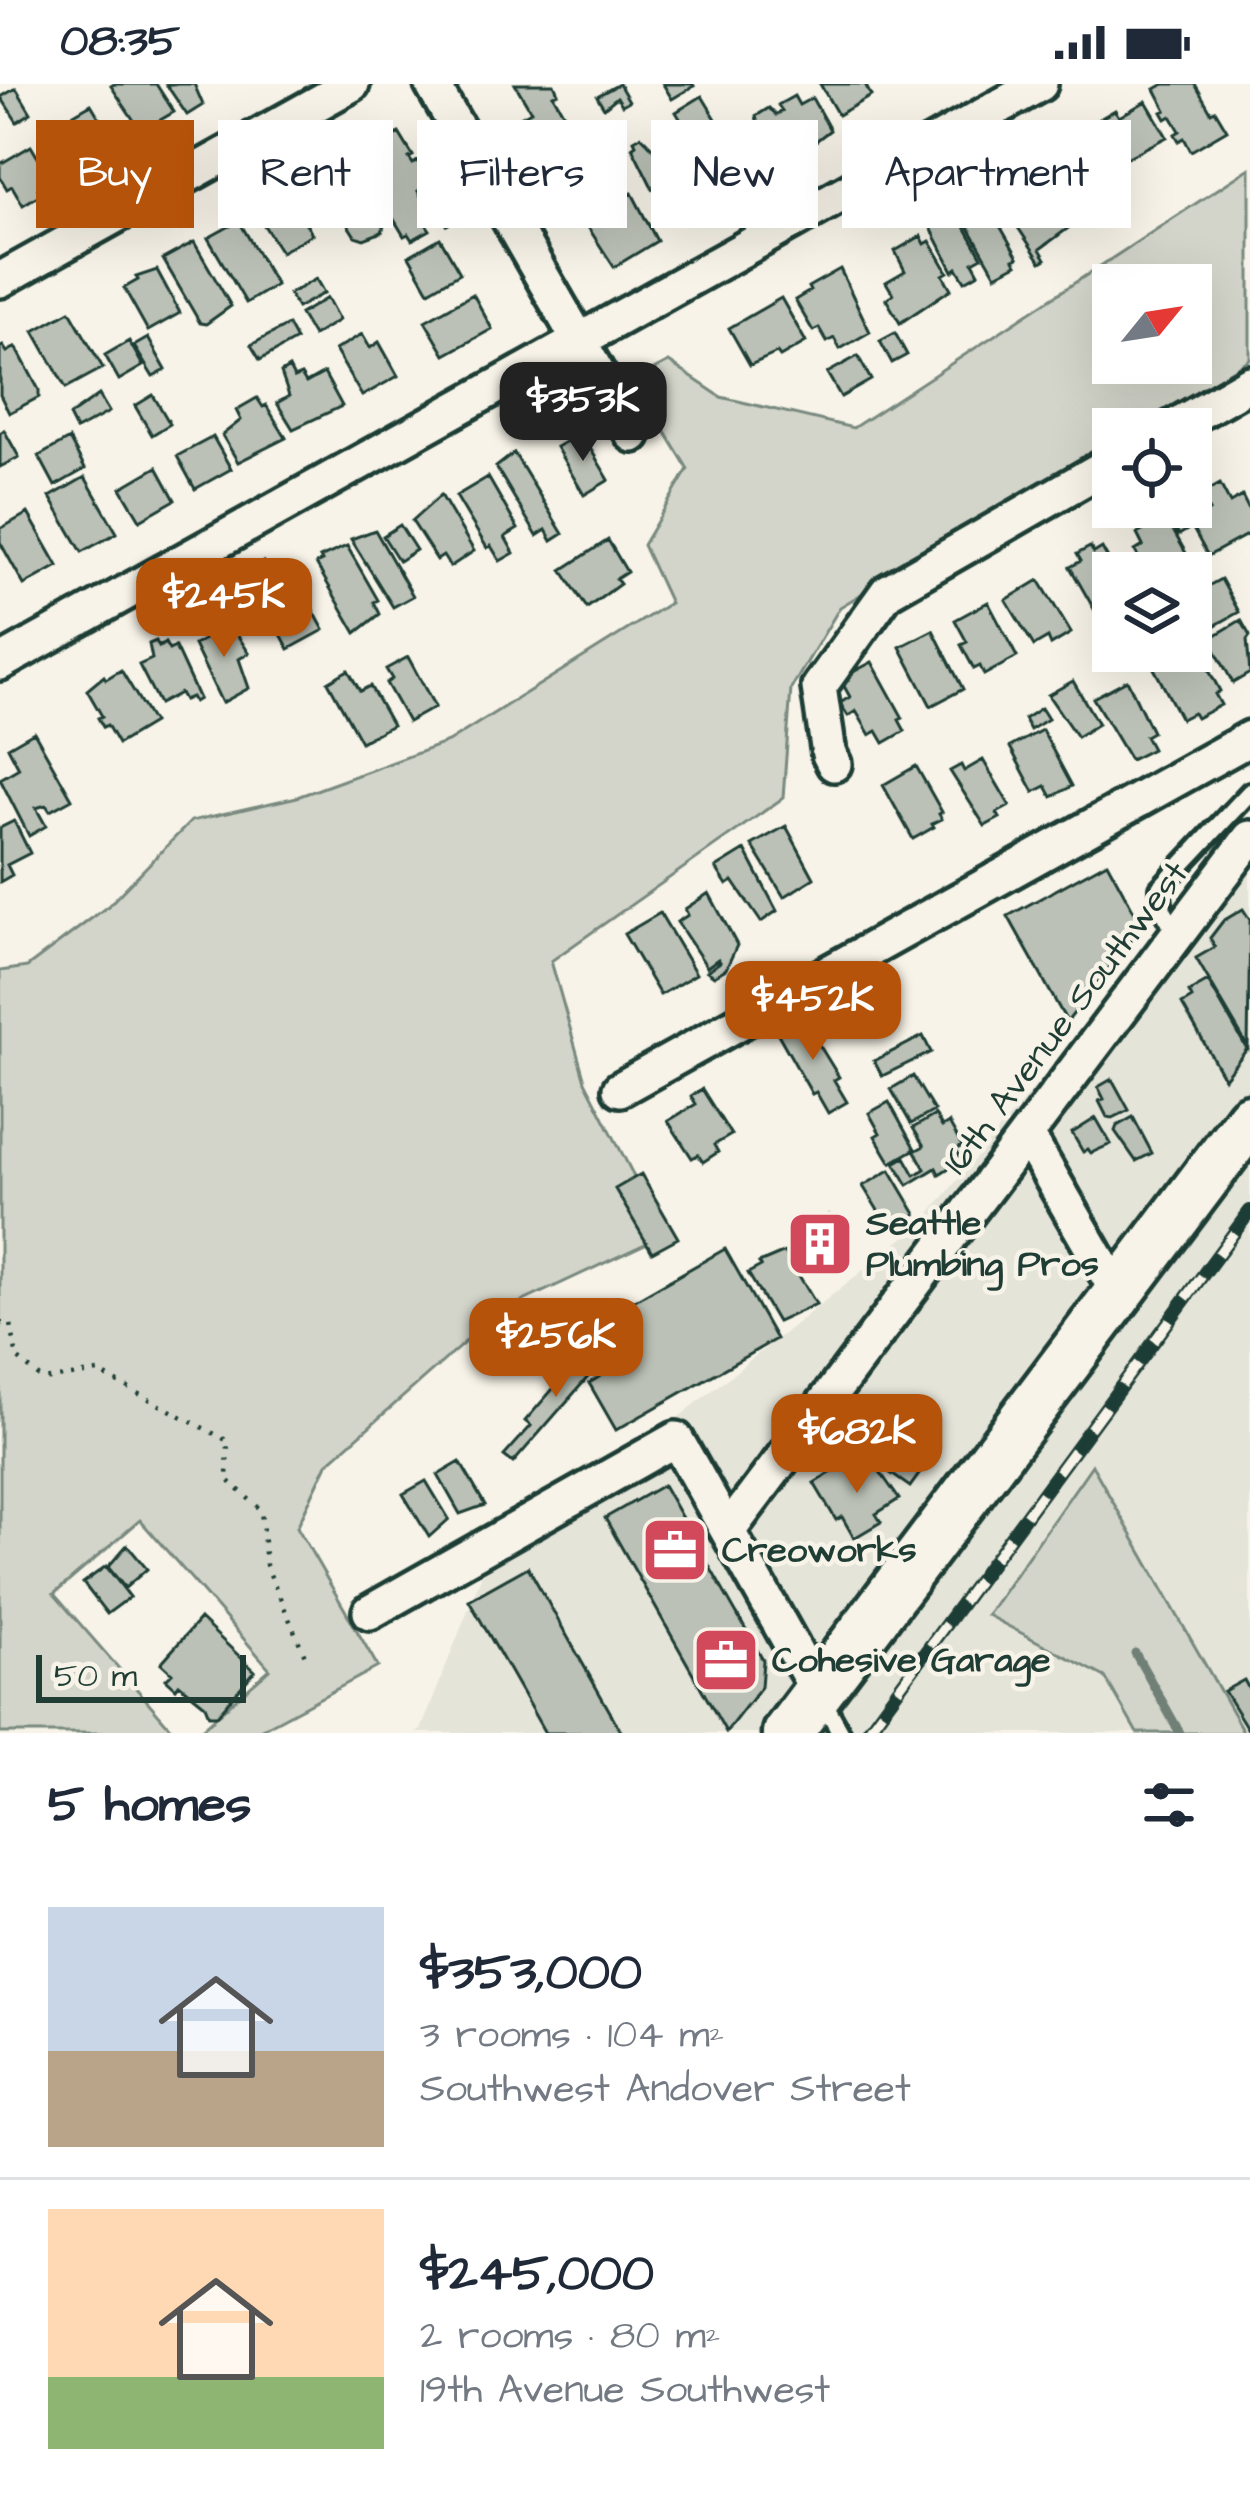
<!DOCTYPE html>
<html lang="en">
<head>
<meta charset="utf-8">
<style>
	body { margin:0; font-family:"Architects Daughter",sans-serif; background:#f2f2f3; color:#1f2937; height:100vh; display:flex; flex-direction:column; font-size:45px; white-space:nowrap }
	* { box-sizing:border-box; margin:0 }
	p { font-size:39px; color:#747a83 }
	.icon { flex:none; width:66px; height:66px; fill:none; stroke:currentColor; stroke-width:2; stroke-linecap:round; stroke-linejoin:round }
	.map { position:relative; height:1649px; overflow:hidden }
	.panel { display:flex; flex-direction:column; background:#fff; flex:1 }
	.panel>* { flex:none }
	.top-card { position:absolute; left:36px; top:36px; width:1179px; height:108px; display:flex; gap:24px }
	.needle { width:78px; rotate:60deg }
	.tools { position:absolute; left:1092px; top:180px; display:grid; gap:24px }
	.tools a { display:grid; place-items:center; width:120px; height:120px; border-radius:0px; background:#fff; box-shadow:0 12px 48px #0002; font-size:60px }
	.scale { position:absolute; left:36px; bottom:30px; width:210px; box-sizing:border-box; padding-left:12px; border:6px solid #1f3d34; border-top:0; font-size:33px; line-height:42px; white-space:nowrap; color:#1f3d34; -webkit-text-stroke:9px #f7f3e8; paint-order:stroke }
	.price { position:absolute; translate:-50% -102px; padding:0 27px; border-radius:24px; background:#b45309; color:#fff; font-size:39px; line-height:78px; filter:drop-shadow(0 3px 6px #0008) }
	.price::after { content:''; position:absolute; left:50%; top:72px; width:36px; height:27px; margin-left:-18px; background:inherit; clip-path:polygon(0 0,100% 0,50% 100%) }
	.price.on { background:#222; color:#fff }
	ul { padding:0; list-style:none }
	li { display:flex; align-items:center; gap:36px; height:300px; padding:0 48px }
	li+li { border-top:3px solid #e0e1e3 }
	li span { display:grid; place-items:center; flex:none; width:336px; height:240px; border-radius:0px; color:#555 }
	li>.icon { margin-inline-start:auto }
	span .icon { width:144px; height:144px; fill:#fffc; stroke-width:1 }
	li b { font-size:51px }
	h2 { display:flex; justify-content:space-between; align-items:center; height:144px; padding:0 48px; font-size:51px }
	.chip { padding:0 42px; border-radius:0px; background:#fff; box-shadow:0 12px 48px #0002; font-size:42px; line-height:108px }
	.chip.on { background:#b45309; color:#fff }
	.status { display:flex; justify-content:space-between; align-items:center; height:84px; padding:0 60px; background:#fff; direction:ltr }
	.status svg { height:33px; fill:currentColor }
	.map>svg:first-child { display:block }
	.built { fill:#e5e4d9 }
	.green { fill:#d3d5ca; stroke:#79897f; stroke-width:3; fill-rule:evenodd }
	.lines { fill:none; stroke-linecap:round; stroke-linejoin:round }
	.stream { stroke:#6f8077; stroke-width:9 }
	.building { fill:#bbc1b6; stroke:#1f3d34; stroke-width:3 }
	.service-casing { stroke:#1f3d34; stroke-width:26 }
	.minor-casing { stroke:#1f3d34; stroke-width:42 }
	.secondary-casing { stroke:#1f3d34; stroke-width:57 }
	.path { stroke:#1f3d34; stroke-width:4.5; stroke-dasharray:3 9; stroke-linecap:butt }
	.service { stroke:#f7f3e8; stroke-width:16 }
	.minor { stroke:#f7f3e8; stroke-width:33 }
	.secondary { stroke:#f7f3e8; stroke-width:48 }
	.rail-casing { stroke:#1f3d34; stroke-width:14 }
	.rail { stroke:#f7f3e8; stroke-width:9; stroke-dasharray:27; stroke-linecap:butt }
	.labels { text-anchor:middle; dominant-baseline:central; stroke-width:9; stroke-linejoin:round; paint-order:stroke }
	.street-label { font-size:36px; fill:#1f3d34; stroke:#f7f3e8 }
	.poi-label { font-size:36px; font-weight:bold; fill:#1f3d34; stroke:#f7f3e8; text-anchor:start }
</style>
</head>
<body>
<div class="status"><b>08:35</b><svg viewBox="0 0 49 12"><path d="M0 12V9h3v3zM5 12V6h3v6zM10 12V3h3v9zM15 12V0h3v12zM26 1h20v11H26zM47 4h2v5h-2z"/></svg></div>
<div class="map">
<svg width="1250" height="1649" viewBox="0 0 1250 1649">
	<rect width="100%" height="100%" fill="#f7f3e8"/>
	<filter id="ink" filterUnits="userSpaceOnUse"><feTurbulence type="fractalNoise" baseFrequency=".00833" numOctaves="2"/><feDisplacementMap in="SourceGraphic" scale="24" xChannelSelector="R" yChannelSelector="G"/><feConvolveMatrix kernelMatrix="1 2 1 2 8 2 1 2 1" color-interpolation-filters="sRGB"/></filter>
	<g filter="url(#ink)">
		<path class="built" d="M1250,744v905h-6l-152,-267 -104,149 117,62 32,56h-721l5,-3 61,-156 439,-350z"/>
		<path class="green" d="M1250,84v191l-115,70h-22v13l-273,165 -49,82 -8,109 -232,163 34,120 79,154 -166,78 -171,151 -30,63 81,140 -124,66h-57l73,-64 -130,-149 -86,74 121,139h-175v-762l27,-4 81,-61 83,-85 106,-24 151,-55 222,-139 -27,-58 45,-76 -54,-89 35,-18 52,35 132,31zM1113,201h78v78h-78z
			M1092,1381l152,268h-107l-32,-56 -118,-62z"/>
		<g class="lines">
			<path class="stream" d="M1135,1569l45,80"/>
		</g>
		<path class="building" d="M114,0h42l18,28 -17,10 4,5 -16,10 -34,-51z
			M166,0h28l9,21 -16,10z
			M515,0h39l4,9 -5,2 15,26 -34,20 -14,-24 11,-6z
			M619,0l10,17 -7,4 -5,-8 -13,11 -7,-12z
			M663,0h30l1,2 -22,13z
			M820,0h49l-3,2 5,10 -33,19z
			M1164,0h31l16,28 4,-2 12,20 -36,21 -7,-13 -5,3 -4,-7 5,-3 -9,-15 -5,3 -4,-7 4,-2 -11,-21z
			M16,4l15,25 -14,9 -16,-25z
			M702,12l17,28 -26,16 -17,-28z
			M794,12l5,9 13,-7 18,32 -23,18 -2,-4 -25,18 -2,-3 -13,7 -18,-31 11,-11 -2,-8 13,-8 7,7 6,-4 -4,-6z
			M1146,17l21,36 -74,38 -23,-39 45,-26 4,7z
			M91,20l24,40 -6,4 3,6 -13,8 -4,-6 -9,6 -24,-41z
			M399,49l14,23 -4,2 4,6 6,-4 11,18 -4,2 3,5 -11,6 16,28 -8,5 4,6 -18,10 -4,-6 -4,2 -47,-78z
			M641,52l15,15 15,27 -18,11 -21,-42 4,-3 -2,-4z
			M601,56l25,49 -44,25 -29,-46z
			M31,62l21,35 -14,8 3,5 -18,11 -11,-19 -5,3 -7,-12v-13z
			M342,67l40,61 -4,8 6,6 -2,6 -18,7 -9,-3 -45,-69z
			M711,69l3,5 5,-3 4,8 -6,3 14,26 -31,18 -22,-38z
			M1030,101l3,4 5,-3 17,29 14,-8 9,14 -38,28 6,10 -5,3 -38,-57z
			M288,108l24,42 -31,18 -28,-44z
			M976,108l5,1 37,64 -4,2 3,5 -21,11 -41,-72z
			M632,109l25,48 -43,26 -30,-46z
			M453,118l8,14 -14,9 -8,-14z
			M952,120l30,53 -9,5 6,11 -14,8 -8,-13 -4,3 -25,-49z
			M239,137l37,64 -30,18 -38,-65z
			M921,152l4,8 5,-3 18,31 -5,3 8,14 -51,34 -14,-24 7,-5 -7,-12 19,-11 -10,-20z
			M440,154l20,35 -31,18 -20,-35z
			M194,158l37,64 -25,18 -6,-1 -37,-64z
			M840,185l30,63 -30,17 -6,-11 -7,4 -8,-14 -6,3 -18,-31 15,-9 -2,-4z
			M157,186l23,43 -32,18 -24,-43 14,-8 -2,-3z
			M316,195l8,14 -27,15 -8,-14z
			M473,210l19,35 -47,26 -20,-34z
			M327,214l12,22 -26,16 -13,-22z
			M781,214l25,44 -26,15 -3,-4 -27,12 -21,-37z
			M70,227l33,57 -37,20 -32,-57z
			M288,241l8,15 -36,20 -9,-15z
			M895,249l12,22 -15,8 -12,-22z
			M362,250l8,14 9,-6 19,34 -36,20 -27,-46z
			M148,254l18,32 -13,7 -19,-31z
			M129,257l14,25 -24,14 -14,-25z
			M3,262l4,6 9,-5 23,43v7l-30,16 -9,-18v-48z
			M858,272l13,24 -30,17 -14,-24z
			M289,284l5,10 7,-3 5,8 18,-10 18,33 -49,23 -16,-26 12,-7 -8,-23z
			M99,311l10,17 -33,18 -7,-14z
			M153,311l17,29 -18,11 -17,-29z
			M257,314l6,9 3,-2 20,33 -48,24 -16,-27 19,-15 -5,-10z
			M4,346l15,27 -19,10v-34z
			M581,349l28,47 -25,15 -28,-48z
			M213,353l18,32 -36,20 -18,-33z
			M69,355l16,30 -30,17 -16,-30z
			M514,369l49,81 -11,7 -6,-11 -9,6 -41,-69z
			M157,383l18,33 -35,20 -19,-32z
			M85,393l32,56 -35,19 -32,-55z
			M488,393l30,52 -13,8 9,16 -14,8 -9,-15 -4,2 -31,-52z
			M1220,400l10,19 12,-7 8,16v21l-42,23 -16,-29 -13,8 -15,-28h20l7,14 18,-10 -9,-16z
			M441,411l33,56 -24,16 -7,-11 -6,4 -25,-39z
			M28,429l30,53 -34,19 -24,-43v-13z
			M1166,434l25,44 -19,11h-25l-12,-22 8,-5 -6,-12z
			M400,441l16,25 -17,11 -16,-25z
			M375,446l38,66 -20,11 -42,-68z
			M608,456l19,32 -11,7 4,5 -33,24 -25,-38z
			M347,462l31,54 -4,2 6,12 -24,19 -40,-69 6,-3 -2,-3z
			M1090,463l4,6 8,-5 14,25h-3v34l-15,9 -28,-49 11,-6 -4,-7z
			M264,478l11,20 18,-9 31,57 -35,19 -31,-57 10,-5 -11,-20z
			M1221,495l18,33 -25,14 -19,-33z
			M1039,496l32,53 -20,12 -3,-7 -14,8 -28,-46z
			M988,518l29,55 -33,18 -4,-9 -6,3 -13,-24 6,-3 -12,-22z
			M225,532l24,37 -10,6 10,29 -27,15 -28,-58 20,-11 -6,-9z
			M1241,536l9,16 -3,4 3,33 -17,10 -24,-44z
			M933,546l30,59 -32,17 -31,-59z
			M1191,553l29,54 -5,3 6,11 -25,13 -3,-5 -12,6 -32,-60 15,-8h27z
			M156,557l3,6 6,-4 4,7 6,-3 24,52 -5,3 -3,-5 -7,3 -4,-7 -21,11 -20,-39 13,-6 -3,-15z
			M408,573l27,50 -27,15 -22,-39 6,-4 -6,-10z
			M872,578l31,56 -4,2 6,11 -21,12 -7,-12 -7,4 -14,-24 -8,5 -8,-13 10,-6 -10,-18z
			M121,586l32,53 -35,21 -11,-19 -4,2 -5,-9 4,-2 -15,-26 17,-14 2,3z
			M348,586l12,21 10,-5 22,39 -31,17 -33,-60z
			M1127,596l25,52 -7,4 7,13 -22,11 -37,-62z
			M1073,597l25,43 -21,13 -29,-42z
			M1041,624l7,11 -18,11 -6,-11z
			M1042,646l30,56 -20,11 -6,-11 -12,6 -24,-45z
			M34,648l38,67 -22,12 -4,-6 -10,3 10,18 -17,10 -29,-57 19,-11 -11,-21z
			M983,676l27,46 -13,7 3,5 -15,8 -35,-55 11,-6 3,6z
			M916,682l26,46 -3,2 3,5 -10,5 2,3 -21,12 -30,-54z
			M14,737l16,32 -23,12 5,10 -12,7v-54z
			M786,742l28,52 -30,19 -32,-52z
			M745,766l32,61 -16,11 -28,-41 -6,4 -11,-17z
			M1107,778l35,64 -75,96 -59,-106z
			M709,809l28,52 -11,24 -12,7 -7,-5 13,-9 -2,-3 -11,8 -30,-45 11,-7 -3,-6z
			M1243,825l7,11 -2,127 -52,-89 19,-11 -5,-9 13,-17z
			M660,829l36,61 -36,21 -36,-61z
			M1208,897l39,68 -23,29 -42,-74 10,-6 -3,-6z
			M809,932l11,19 -5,3 24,39 -5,3 13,22 -19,11 -12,-21 -4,2 -34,-60z
			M923,952l8,16 -49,24 -8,-15z
			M913,992l21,35 -23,13 -20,-35z
			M1112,995l17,31 -16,8 -6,-1 -8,-16 5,-2 -6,-12z
			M702,1005l29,46 -17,10 4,7 -15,10 -5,-7 -6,3 -24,-37 28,-17 -5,-8z
			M889,1018l26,47 -24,14 -16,-27 5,-3 -11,-20z
			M935,1031l7,12 7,-4 13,23 -6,4 6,10 -23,14 -3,-6 -28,17 -13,-22 10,-6 10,18 10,-6 -10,-18 9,-5 -11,-18z
			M1133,1033l19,36 -16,8 -21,-30 2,-5z
			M1096,1034l15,26 -20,9 -3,-4 -5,3 -11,-19z
			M890,1086l26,44 -26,16 -27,-44z
			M641,1090l37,64 -26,14 -37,-63z
			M829,1131l21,34 -40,24 -20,-35z
			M725,1165l51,90 -160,91 -27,-47 19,-11 -24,-43z
			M785,1168l31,52 -39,18 -29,-49 13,-7 -2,-3z
			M592,1260l10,17 -89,102 -9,-7 27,-30 -6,-5z
			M916,1352l20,15 -26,36 -20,-14z
			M871,1375l28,40 -23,15 5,8 -27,16 -12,-21 -6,3 -22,-37 30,-18 5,8z
			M460,1378l25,43 -25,9 -22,-39z
			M426,1397l23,38 -20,18 -26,-43z
			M663,1401l100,175 -2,27 -35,45 -121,-214z
			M127,1461l20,24 -22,19 -17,-21z
			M106,1482l24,31 -23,17 -24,-31z
			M528,1483l94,166h-77l-76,-133z
			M200,1535l55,52 -38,44h-8l-4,-10 -26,-21 -3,4 -10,-9 6,-6 -11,-10z
			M1244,1596l6,11v42l-26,-42z"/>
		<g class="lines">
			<g class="service-casing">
				<path id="service" d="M1177,852l-14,-26 -3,-22 90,-96
					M821,1613l20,36"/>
			</g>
			<g class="minor-casing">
				<path id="minor" d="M432,0l201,351
					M0,196l352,-196
					M1170,345l80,-46
					M0,579l1040,-579
					M834,680l-5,-10 -10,-67 68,-95 226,-130
					M620,1005l630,-351
					M1027,1051l92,160
					M728,1447l522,-693
					M370,1528l306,-173 142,253"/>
			</g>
			<g class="secondary-casing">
				<path id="secondary" d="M787,1649l463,-614"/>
			</g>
			<path class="path" d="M0,1239l11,1 6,34 26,22 55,-8 130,69 -1,38 34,31 5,55 40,93"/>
			<use href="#service" class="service"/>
			<use href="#minor" class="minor"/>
			<use href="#secondary" class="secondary"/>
			<g class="rail-casing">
				<path id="rail" d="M866,1649l384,-522"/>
			</g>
			<use href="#rail" class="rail"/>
		</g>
	</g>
	<defs>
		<g id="building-square" transform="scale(3.45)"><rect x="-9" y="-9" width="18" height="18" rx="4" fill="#d1495b" stroke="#f7f3e8"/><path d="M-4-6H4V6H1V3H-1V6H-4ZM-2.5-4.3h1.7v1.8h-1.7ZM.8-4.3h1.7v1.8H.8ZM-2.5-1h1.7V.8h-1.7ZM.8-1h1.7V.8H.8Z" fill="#fff"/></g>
		<g id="office-square" transform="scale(3.45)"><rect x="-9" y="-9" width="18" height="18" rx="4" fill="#d1495b" stroke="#f7f3e8"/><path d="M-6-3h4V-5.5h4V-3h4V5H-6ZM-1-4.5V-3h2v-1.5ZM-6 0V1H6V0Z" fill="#fff"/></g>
	</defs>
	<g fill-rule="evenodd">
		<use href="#building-square" x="820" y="1160"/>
		<use href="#office-square" x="675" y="1466"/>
		<use href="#office-square" x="726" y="1576"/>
	</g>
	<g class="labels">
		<g class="street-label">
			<text transform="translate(1066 934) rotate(-53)">16th Avenue Southwest</text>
		</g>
		<g class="poi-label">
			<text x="866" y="1139">Seattle<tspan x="866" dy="41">Plumbing Pros</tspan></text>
			<text x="722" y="1466">Creoworks</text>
			<text x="772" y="1576">Cohesive Garage</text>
		</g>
	</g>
</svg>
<div class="tools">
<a><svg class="needle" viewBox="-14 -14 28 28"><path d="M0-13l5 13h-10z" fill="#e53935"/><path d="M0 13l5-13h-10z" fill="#747a83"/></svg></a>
<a><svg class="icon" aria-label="locate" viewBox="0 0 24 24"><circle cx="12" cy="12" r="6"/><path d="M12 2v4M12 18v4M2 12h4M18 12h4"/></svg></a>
<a><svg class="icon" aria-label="layers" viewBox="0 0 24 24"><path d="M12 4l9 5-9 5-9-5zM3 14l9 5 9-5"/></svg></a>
</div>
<div class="scale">50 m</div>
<b class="price on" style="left:583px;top:380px">$353K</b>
<b class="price" style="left:224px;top:576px">$245K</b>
<b class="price" style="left:813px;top:979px">$452K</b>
<b class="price" style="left:556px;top:1316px">$256K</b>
<b class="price" style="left:857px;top:1412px">$682K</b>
<div class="top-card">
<a class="chip on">Buy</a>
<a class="chip">Rent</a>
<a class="chip">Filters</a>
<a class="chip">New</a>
<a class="chip">Apartment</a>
</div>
</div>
<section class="panel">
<h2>5 homes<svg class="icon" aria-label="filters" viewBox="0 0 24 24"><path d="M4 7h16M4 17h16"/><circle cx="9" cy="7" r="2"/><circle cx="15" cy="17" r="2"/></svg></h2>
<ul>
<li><span style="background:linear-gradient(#c9d6e8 60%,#b9a48a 0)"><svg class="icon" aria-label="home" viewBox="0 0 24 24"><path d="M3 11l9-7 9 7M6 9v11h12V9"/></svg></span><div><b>$353,000</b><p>3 rooms · 104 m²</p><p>Southwest Andover Street</p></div></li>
<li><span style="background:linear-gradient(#ffd9b3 70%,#8fb573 0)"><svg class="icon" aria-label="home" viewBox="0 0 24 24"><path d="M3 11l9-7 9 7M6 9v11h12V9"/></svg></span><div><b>$245,000</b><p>2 rooms · 80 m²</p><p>19th Avenue Southwest</p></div></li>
</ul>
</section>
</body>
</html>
